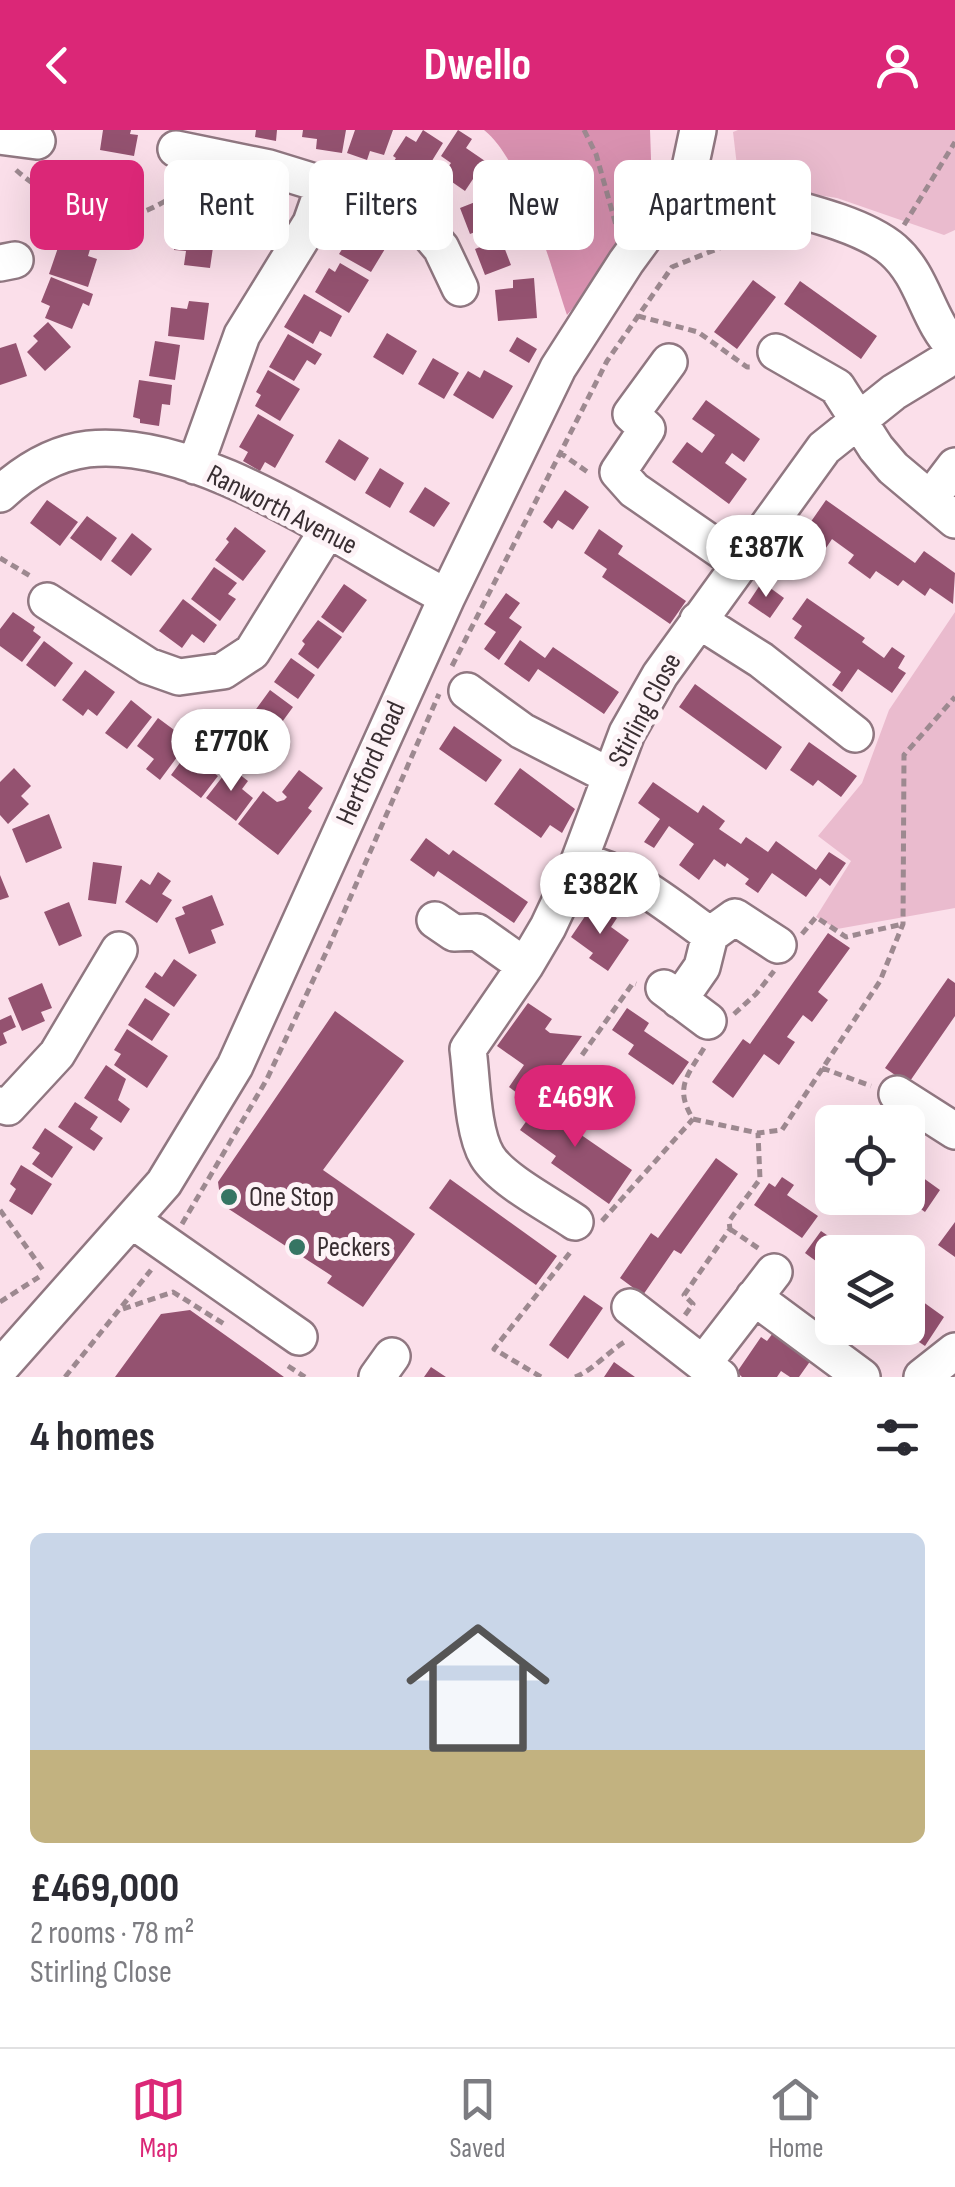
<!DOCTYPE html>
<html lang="en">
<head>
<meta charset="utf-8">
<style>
	body { margin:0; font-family:"Sofia Sans Condensed",sans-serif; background:#f2f2f3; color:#2b2b33; height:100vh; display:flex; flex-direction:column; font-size:38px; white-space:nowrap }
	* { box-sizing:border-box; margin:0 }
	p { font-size:32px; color:#7c7c81 }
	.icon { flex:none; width:55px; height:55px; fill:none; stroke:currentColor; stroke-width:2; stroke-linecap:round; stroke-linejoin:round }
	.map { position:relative; height:1247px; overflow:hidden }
	.panel { display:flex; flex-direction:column; background:#fff; flex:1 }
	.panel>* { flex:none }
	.hud { position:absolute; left:30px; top:30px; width:895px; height:90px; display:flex; gap:20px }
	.buttons { position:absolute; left:815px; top:975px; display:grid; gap:20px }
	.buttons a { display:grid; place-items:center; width:110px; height:110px; border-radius:15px; background:#fff; box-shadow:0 10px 40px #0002; font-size:50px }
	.price { position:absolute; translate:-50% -85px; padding:0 22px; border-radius:35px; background:#fff; color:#222; font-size:32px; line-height:65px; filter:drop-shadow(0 2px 5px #0008) }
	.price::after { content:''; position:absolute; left:50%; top:60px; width:30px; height:22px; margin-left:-15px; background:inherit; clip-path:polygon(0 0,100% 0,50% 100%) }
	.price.on { background:#db2777; color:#fff }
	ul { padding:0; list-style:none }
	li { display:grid; align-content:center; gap:20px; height:530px; padding:0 30px }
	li+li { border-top:2px solid #e1e1e2 }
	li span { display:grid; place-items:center; height:310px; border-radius:15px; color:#555 }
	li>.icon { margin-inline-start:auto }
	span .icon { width:180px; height:180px; fill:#fffc; stroke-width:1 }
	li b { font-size:42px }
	h2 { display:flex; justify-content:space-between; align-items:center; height:120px; padding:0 30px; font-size:42px }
	.pill { padding:0 35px; border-radius:15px; background:#fff; box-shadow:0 10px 40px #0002; font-size:35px; line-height:90px }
	.pill.on { background:#db2777; color:#fff }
	header { display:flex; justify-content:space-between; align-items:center; height:130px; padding:0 30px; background:#db2777; color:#fff; font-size:45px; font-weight:700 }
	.menu { display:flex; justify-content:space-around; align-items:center; height:140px; border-top:2px solid #e1e1e2; background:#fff; font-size:28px; color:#7c7c81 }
	.menu a { display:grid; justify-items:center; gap:5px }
	.menu .on { color:#db2777 }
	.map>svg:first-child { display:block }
	.green { fill:#eabbce }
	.forest { fill:#d991b0 }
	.building { fill:#945270 }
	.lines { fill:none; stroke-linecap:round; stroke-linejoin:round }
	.minor-casing { stroke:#907781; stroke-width:40 }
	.path { stroke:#9d8990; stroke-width:5; stroke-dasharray:8 5; stroke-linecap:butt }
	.minor { stroke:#fff; stroke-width:35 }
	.poi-dot { fill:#367563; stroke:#fdf2f6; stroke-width:4 }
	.labels { text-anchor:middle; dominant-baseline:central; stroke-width:10; stroke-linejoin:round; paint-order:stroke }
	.street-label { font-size:28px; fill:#392e32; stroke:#fdf2f6 }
	.poi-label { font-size:28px; fill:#392e32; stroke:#fdf2f6; text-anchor:start }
</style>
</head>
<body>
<header><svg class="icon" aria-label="back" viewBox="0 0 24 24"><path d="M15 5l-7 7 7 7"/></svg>Dwello<svg class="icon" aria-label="person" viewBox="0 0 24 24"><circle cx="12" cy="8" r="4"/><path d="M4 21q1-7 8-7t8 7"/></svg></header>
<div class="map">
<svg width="955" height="1247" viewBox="0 0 955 1247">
	<rect width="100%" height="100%" fill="#fbdfea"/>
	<path class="green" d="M738,0h217v100l-11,5 -107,-37 -98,-15 -6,-51z
		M955,482v296l-118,21 -21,-12 35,-56 -33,-25 44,-53 27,-73z"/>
	<path class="forest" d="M484,0h166l3,85 -86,100c-17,-50 -43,-153 -83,-185z"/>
	<path class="building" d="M103,0h28l-1,4 8,1 -4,21 -34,-6z
		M256,0h21l-1,11 -21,-4z
		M303,0h43l-4,23 -26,-4 1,-10 -15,-2z
		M355,0h38l-9,25 -14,-4 -3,9 -20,-7z
		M423,0l20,13 -21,34 -10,-7 -6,9 -17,-10 7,-11 -3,-2 13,-20 10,6z
		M458,0l14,9 -6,9 19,13 -20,30 -23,-16 9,-12 -10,-7z
		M109,30l27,4 -6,37 -27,-4z
		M498,63l10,26 -38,15 -10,-26z
		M248,79l32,17 -15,24 -31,-19z
		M178,90l29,5 -1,7 9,2 -5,34 -26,-3 2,-14 -12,-1z
		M370,90l24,14 -23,38 -32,-18 11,-17 7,4z
		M62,106l29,10 -3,10 9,3 -9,28 -39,-13z
		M501,109l10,26 -26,10 -10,-26z
		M340,133l29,17 -20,33 -34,-21 14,-24 6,4z
		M51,147l42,17 -4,12 -6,-3 -11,26 -27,-11 5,-12 -9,-4z
		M534,148l3,40 -39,3 -3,-31 18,-2v-8z
		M753,150l23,17 -39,52 -23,-17z
		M800,151l77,55 -16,23 -77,-55z
		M304,164l38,22 -11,21 -11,-6 -7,13 -29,-17z
		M189,171l20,2 -5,37 -36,-4 3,-29 16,2z
		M48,192l23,25 -26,24 -18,-19 11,-11 -5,-5z
		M387,203l30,18 -14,24 -30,-18z
		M288,204l34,20 -7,11 -8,-5 -13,21 -25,-14z
		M517,207l20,12 -8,14 -20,-12z
		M155,211l25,4 -5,35 -26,-4z
		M16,213l11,33 -27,9v-37z
		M433,228l26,15 -15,26 -26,-15z
		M268,240l32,19 -20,32 -25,-15 6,-11 -5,-3z
		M484,240l29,16 -20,33 -40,-24 15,-24 12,7z
		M139,250l33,5 -2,20 -8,-1 -3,22 -19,-3v-4l-7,-2z
		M706,270l54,39 -16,23 -12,-9 -7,10 22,16 -18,25 -57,-42 15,-20 15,11 13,-18 -23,-16z
		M258,284l36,21 -19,33 -10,-6 -5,9 -17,-10 5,-9 -9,-5z
		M339,309l30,19 -14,23 -30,-19z
		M380,338l24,15 -14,25 -25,-15z
		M425,357l25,16 -16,24 -25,-15z
		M565,360l24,17 -16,23 -15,-10 -6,9 -9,-7z
		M47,370l31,22 -18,24 -30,-23z
		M826,370l89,63 9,-12 31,22 -2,31 -23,-16 -5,8 -22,-16 -5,6 -22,-15 -6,8 -22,-16 6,-8 -22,-16 -6,9 -16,-12 5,-9 -5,-4z
		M87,386l30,22 -16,23 -31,-23z
		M235,397l31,24 -23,30 -28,-21 14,-18 -3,-3z
		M599,399l24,17 -5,8 68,47 -16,23 -68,-47 5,-8 -23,-16z
		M132,403l20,16 -21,27 -20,-15z
		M214,437l23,16 -9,11 8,5 -16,22 -29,-22z
		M762,452l22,16 -14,20 -22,-15z
		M344,454l23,16 -24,33 -22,-16z
		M506,463l14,10 -11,15 13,9 -23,33 -15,-11 12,-17 -12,-8z
		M807,468l58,40 -3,4 22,16 8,-11 13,9 -7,12 8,5 -14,20 -34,-24 -16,23 -10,-7 9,-13 -47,-34 8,-12 -10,-7z
		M183,469l34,26 -13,18 -12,-9 -10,14 -23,-17z
		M13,482l22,15 -2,4 8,6 -19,25 -22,-16v-17z
		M318,490l24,17 -24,32 -20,-15 7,-10 -3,-3z
		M520,510l25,18 8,-11 66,45 -15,22 -66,-45 -9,13 -25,-18z
		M44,511l29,22 -18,24 -29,-22z
		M291,528l24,17 -17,24 -24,-17z
		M85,540l30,22 -18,24 -9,-7 -5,7 -21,-16z
		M695,554l87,63 -16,23 -87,-63z
		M270,560l23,17 -24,33 -23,-17z
		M131,570l21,17 -25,32 -22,-16z
		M158,588l31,23 -29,39 -14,-11 8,-10 -17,-13z
		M454,596l48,34 -16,22 -47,-33z
		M809,612l48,34 -16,21 -23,-17 -5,6 -23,-16z
		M193,615l19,14 -6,8 12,9 -17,22 -30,-23z
		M230,637l18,14 -6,8 11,9 -17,23 -30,-23z
		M14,638l17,18 -10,10 8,8 -21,20 -8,-9v-33z
		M520,638l55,41 -13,24 -12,-8 -9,13 -47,-34z
		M299,640l24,18 -15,20 4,3 -34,44 -40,-31 25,-33 14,11 7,-2 3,-3 -5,-5z
		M653,652l45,31 5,-8 22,16 -6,8 22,15 5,-7 22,15 8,-11 40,29 13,-18 17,11 -16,23 -10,-8 -14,19 -34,-24 -14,20 -13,-9 4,-5 -22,-16 -2,4 -11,-8 -15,21 -20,-15 15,-21 -25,-18 -15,22 -10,-6 16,-23 -22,-16z
		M49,684l13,34 -36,15 -14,-34z
		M426,708l23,17 4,-5 75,52 -14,21 -76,-52 -4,6 -24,-17z
		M93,732l29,4 -6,38 -28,-4z
		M158,742l13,9 -9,13 10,6 -15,23 -32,-21 16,-23 9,6z
		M0,745l9,22 -9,3z
		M212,765l12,30 -13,5 5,13 -27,11 -14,-36 10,-4 -3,-7z
		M69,772l13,34 -23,10 -15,-34z
		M594,773l23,15 -6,9 18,13 -21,31 -19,-13 4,-5 -22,-16z
		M828,803l22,15 -32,44 10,8 -16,22 -9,-7 -16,22 8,5 -16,23 -15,-11 -31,44 -21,-16 31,-43 7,5z
		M174,829l23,16 -23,32 -29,-20 10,-15 7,5z
		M948,848l7,5v33l-47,68 -23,-16z
		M42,853l10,25 -11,4 4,9 -23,10 -14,-33z
		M145,868l25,16 -18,27 -24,-16z
		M528,873l24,16 -7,10 5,4 32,3 -49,69 -24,-18 15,-22 -27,-19z
		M627,878l22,15 -5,8 45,31 -16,23 -45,-31 6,-9 -22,-15z
		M335,881l69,50 -81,109 92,64 -52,73 -36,-24 5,-7 -111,-72 -3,-22z
		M11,885l5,12 -13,6 4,10 -7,3v-26z
		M127,899l41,27 -21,32 -33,-23 7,-11 -7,-4z
		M106,935l20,14 -8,21 12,9 -9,14 -37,-25z
		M545,965l36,26 -7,9 58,40 -23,34 -58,-41 5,-7 -36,-26z
		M75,972l23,15 -8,12 13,9 -9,13 -36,-24z
		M45,998l28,19 -21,31 -20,-14 8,-11 -8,-5z
		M716,1028l22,16 -57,80 -7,-4 -31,45 -23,-17 31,-45 7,5z
		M21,1035l31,19 -20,31 -23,-14 7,-12 -6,-5z
		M908,1037l32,23 -15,22 -17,-12z
		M782,1047l12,8 -7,10 31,21 -16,22 -48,-33 15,-22 6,4z
		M450,1049l107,77 -21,29 -107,-77z
		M955,1092v35l-17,-12z
		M821,1101l31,21h-20v21l-27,-20z
		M908,1161l36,26 -19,29 -27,-18h10z
		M584,1165l19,13 -35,51 -19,-14z
		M190,1180l94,67h-169l46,-63z
		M773,1203l38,27 -12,17h-9l-9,-6 -4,6h-35l-5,-5 24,-35 6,4z
		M614,1232l21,15h-31z
		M431,1237l15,10h-22z"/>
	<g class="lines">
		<g class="minor-casing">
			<path id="minor" d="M0,6l37,5
				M176,19l93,19 91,28 59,26 22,26 19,40
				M688,47c56,24 164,37 205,73 31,27 34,70 62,98
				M208,71l11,-42
				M0,133l15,-3
				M776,222l61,35 39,61 17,20 62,52
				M669,232l-38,52 16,15 -29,43 16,18 104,72
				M195,336l47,-131 69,-112 13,-37
				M0,364c24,-22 55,-41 88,-45 115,-12 259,97 359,148
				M930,369l25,-33
				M47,471l101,65 31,11 44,-6 29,-19 75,-121
				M698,490l63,40 94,74
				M467,561l55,40 88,45
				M579,731c52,11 89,44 131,74
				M435,790l19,13 23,-1 48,34
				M664,858l44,33
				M679,870l23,-33 8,-32 25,-18 43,28
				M897,964l58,37
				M0,975l8,2 49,-53 62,-104
				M133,1091l166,116
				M575,1092c-23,-16 -74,-42 -88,-66 -15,-25 -15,-78 -19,-107l57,-83 23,-39 31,-66 48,-128 33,-58 164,-227 70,-56 51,-31 10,-12
				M754,1167l108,80
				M630,1177l90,70
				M703,1234l71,-92
				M0,1238l164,-185 71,-117 212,-469 111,-229 68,-106 62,-85 10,-47
				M377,1247l15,-21
				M922,1247l33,-26"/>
		</g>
		<path class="path" d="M584,0l12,24 20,71
			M16,40c28,25 83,54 123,43 15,-4 30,-15 43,-21
			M904,95l51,-83
			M638,186l60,16 49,35h4
			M559,322l30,21
			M0,428l32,19
			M452,536l155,-305 65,-94 90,-36
			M802,804l14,-17 30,20 57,-13
			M734,884l22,-20 18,-23
			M704,918c-17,28 -30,40 -11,71l65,14 24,-3 98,-149 23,-57 1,-169 51,-58
			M582,925l51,-72 3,1
			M822,938l49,18
			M0,1080l45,63
			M602,1091l91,-102
			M182,1094l85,-145 63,-135 109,-250
			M730,1099l31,21
			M0,1172l39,-25
			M123,1179l50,-17 51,32
			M685,1185l8,-11 -9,-9 46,-66 -1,-8 31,-42 -2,-46
			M288,1236l17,11
			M65,1247l86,-107
			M541,1247l-47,-28 78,-99
			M575,1247c19,-7 34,-27 53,-37"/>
		<use href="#minor" class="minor"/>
	</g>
	<g class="poi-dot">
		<circle cx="229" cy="1067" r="10"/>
		<circle cx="297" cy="1117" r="10"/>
	</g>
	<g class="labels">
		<g class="street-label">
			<text transform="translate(282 380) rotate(27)">Ranworth Avenue</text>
			<text transform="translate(645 580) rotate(-62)">Stirling Close</text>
			<text transform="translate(371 633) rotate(-66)">Hertford Road</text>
		</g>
		<g class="poi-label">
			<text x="249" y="1067">One Stop</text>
			<text x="317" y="1117">Peckers</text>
		</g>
	</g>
</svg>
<div class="buttons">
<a><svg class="icon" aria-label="locate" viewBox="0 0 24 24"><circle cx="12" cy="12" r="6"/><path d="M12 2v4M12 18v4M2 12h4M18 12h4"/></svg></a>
<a><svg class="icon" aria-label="layers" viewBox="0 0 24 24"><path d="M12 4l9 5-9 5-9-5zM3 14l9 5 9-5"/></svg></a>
</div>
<b class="price" style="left:766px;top:470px">£387K</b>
<b class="price" style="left:231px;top:664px">£770K</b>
<b class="price" style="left:600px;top:807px">£382K</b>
<b class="price on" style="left:575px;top:1020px">£469K</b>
<div class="hud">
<a class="pill on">Buy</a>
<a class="pill">Rent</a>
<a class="pill">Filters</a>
<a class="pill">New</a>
<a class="pill">Apartment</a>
</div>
</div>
<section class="panel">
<h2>4 homes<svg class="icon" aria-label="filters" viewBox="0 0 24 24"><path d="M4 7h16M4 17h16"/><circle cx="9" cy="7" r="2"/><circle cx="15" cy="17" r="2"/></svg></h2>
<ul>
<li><span style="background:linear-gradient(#c9d6e8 70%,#c2b280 0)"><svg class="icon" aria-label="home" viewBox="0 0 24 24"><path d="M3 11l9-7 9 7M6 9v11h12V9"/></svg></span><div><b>£469,000</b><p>2 rooms · 78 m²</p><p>Stirling Close</p></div></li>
</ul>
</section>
<nav class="menu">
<a class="on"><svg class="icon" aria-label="map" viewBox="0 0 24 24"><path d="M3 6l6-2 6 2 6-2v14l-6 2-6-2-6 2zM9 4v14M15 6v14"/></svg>Map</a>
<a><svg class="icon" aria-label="saved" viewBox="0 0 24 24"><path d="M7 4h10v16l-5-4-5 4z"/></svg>Saved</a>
<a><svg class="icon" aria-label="home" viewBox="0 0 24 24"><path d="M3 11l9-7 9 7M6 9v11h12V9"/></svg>Home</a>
</nav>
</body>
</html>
